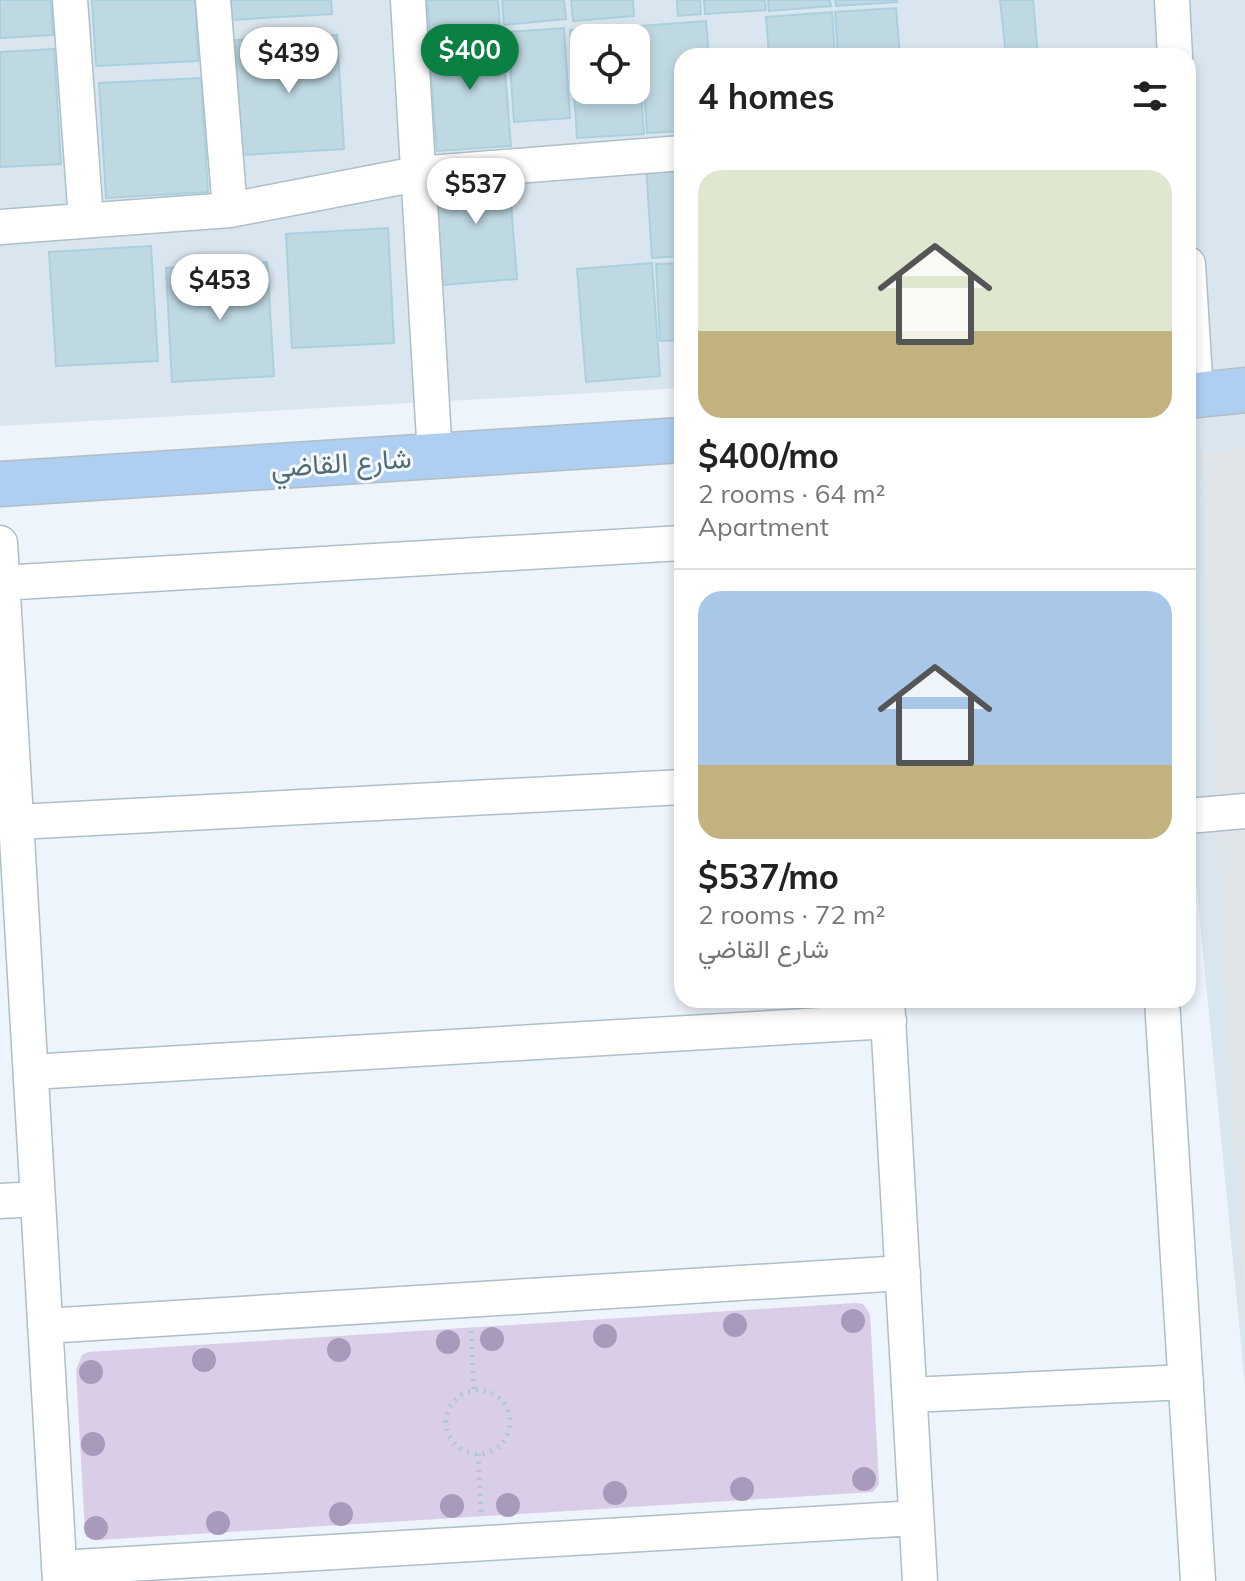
<!DOCTYPE html>
<html lang="en">
<head>
<meta charset="utf-8">
<style>
	body { margin:0; font-family:Mulish,Vazirmatn,sans-serif; background:#f6f6f6; color:#222; height:100vh; display:flex; flex-direction:column; font-size:30px; white-space:nowrap }
	* { box-sizing:border-box; margin:0 }
	p { font-size:26px; color:#767676 }
	.icon { flex:none; width:44px; height:44px; fill:none; stroke:currentColor; stroke-width:2; stroke-linecap:round; stroke-linejoin:round }
	.map { position:relative; flex:1; overflow:hidden }
	.panel { position:absolute; left:674px; top:48px; width:522px; height:960px; display:flex; flex-direction:column; background:#fff; border-radius:24px; box-shadow:0 4px 12px #0003 }
	.panel>* { flex:none }
	.controls { position:absolute; left:570px; top:24px; display:grid; gap:16px }
	.controls a { display:grid; place-items:center; width:80px; height:80px; border-radius:16px; background:#fff; box-shadow:0 4px 12px #0003; font-size:40px }
	.price { position:absolute; translate:-50% -68px; padding:0 18px; border-radius:28px; background:#fff; color:#222; font-size:26px; line-height:52px; filter:drop-shadow(0 2px 4px #0008) }
	.price::after { content:''; position:absolute; left:50%; top:48px; width:24px; height:18px; margin-left:-12px; background:inherit; clip-path:polygon(0 0,100% 0,50% 100%) }
	.price.current { background:#0b8043; color:#fff }
	ul { padding:0; list-style:none }
	li { display:grid; align-content:center; gap:16px; height:424px; padding:0 24px }
	li+li { border-top:2px solid #e0e0e0 }
	li span { display:grid; place-items:center; height:248px; border-radius:24px; color:#555 }
	li>.icon { margin-inline-start:auto }
	span .icon { width:144px; height:144px; fill:#fffc; stroke-width:1 }
	li b { font-size:34px }
	h2 { display:flex; justify-content:space-between; align-items:center; height:96px; padding:0 24px; font-size:34px }
	.map>svg:first-child { display:block }
	.residential { fill:#dae6ef; fill-rule:evenodd }
	.industrial { fill:#dfe5e8 }
	.green { fill:#dacde8 }
	.building { fill:#bfd9e3; stroke:#aad0de; stroke-width:2; fill-rule:evenodd }
	.lines { fill:none; stroke-linecap:round; stroke-linejoin:round }
	.minor-casing { stroke:#aebfc8; stroke-width:37 }
	.major-casing { stroke:#b3bec2; stroke-width:47 }
	.path { stroke:#abc8d3; stroke-width:5; stroke-dasharray:2 6; stroke-linecap:butt }
	.minor { stroke:#fff; stroke-width:34 }
	.major { stroke:#aecff1; stroke-width:44 }
	.tree { fill:#a89aba }
	.labels { text-anchor:middle; dominant-baseline:central; stroke-width:6; stroke-linejoin:round; paint-order:stroke }
	.street-label { font-size:28px; fill:#526c74; stroke:#f4f9fe }
</style>
</head>
<body>
<div class="map">
<svg width="1245" height="1581" viewBox="0 0 1245 1581">
	<rect width="100%" height="100%" fill="#edf4fb"/>
	<path class="residential" d="M0,0h1245v1385l-57,-588v-741h-506v332l-682,38zM584,38h52v52h-52z"/>
	<path class="industrial" d="M1245,448v886l-25,-434 -18,-449z"/>
	<path class="green" d="M856,1303l7,1 7,10 9,170 -6,8 -774,48 -13,-3 -1,-5 -9,-162 6,-15 6,-3z"/>
	<path class="building" d="M0,0h51l2,35 -53,3z
		M92,0h103l3,61 -102,5z
		M229,0h102l1,14 -102,6z
		M427,0h71l2,27 -70,6z
		M502,0h62l2,19 -62,6z
		M571,0h62l1,16 -61,5z
		M677,0h23l1,14 -23,2z
		M704,0h61l1,10 -61,4z
		M768,0h62l1,6 -62,5z
		M835,0h62v2l-61,4z
		M1000,0h33l5,56h-32z
		M896,8l4,48h-62l-3,-44z
		M832,12l3,44h-66l-3,-39z
		M706,21l3,35h-27v75l-35,2 -7,-107z
		M636,26l8,108 -67,4 -7,-108zM584,38h52v52h-52z
		M564,28l6,90 -56,4 -6,-90z
		M502,33l9,113 -74,5 -9,-112z
		M337,35l7,114 -102,6 -7,-115z
		M54,49l7,115 -61,3v-115z
		M201,78l7,114 -102,6 -7,-115z
		M682,162v94l-30,2 -6,-93z
		M508,166l9,113 -74,6 -9,-113z
		M388,228l6,115 -102,5 -6,-114z
		M151,246l7,115 -102,5 -7,-114z
		M267,262l7,114 -102,6 -6,-114z
		M652,263l8,113 -74,6 -9,-113z
		M682,263v77l-22,1 -4,-77z"/>
	<g class="lines">
		<g class="minor-casing">
			<path id="minor" d="M70,0l16,220
				M213,0l17,210
				M408,0l27,456
				M1172,0l3,56
				M0,227l230,-17 187,-36 265,-21
				M1188,264l8,131
				M0,543l60,1038
				M0,583l682,-40
				M1188,816l57,-5
				M17,822l665,-35
				M887,1000l33,581
				M1162,1000l36,581
				M31,1072l858,-51
				M0,1201l38,-2
				M45,1326l858,-53
				M910,1395l276,-13
				M59,1568l857,-50"/>
		</g>
		<g class="major-casing">
			<path id="major" d="M1188,396l57,-6
				M0,484l682,-44"/>
		</g>
		<path class="path" d="M471,1331l3,59
			M446 1422a32 32 0 1 1 64 0a32 32 0 1 1-64 0Z
			M478,1454l3,59"/>
		<use href="#minor" class="minor"/>
		<use href="#major" class="major"/>
	</g>
	<g class="tree">
		<circle cx="853" cy="1321" r="12"/>
		<circle cx="735" cy="1325" r="12"/>
		<circle cx="605" cy="1336" r="12"/>
		<circle cx="492" cy="1339" r="12"/>
		<circle cx="448" cy="1342" r="12"/>
		<circle cx="339" cy="1350" r="12"/>
		<circle cx="204" cy="1360" r="12"/>
		<circle cx="91" cy="1372" r="12"/>
		<circle cx="93" cy="1444" r="12"/>
		<circle cx="864" cy="1479" r="12"/>
		<circle cx="742" cy="1489" r="12"/>
		<circle cx="615" cy="1493" r="12"/>
		<circle cx="508" cy="1505" r="12"/>
		<circle cx="452" cy="1506" r="12"/>
		<circle cx="341" cy="1514" r="12"/>
		<circle cx="218" cy="1523" r="12"/>
		<circle cx="96" cy="1528" r="12"/>
	</g>
	<g class="labels">
		<g class="street-label">
			<text transform="translate(341 462) rotate(-4)">شارع القاضي</text>
		</g>
	</g>
</svg>
<div class="controls">
<a><svg class="icon" aria-label="locate" viewBox="0 0 24 24"><circle cx="12" cy="12" r="6"/><path d="M12 2v4M12 18v4M2 12h4M18 12h4"/></svg></a>
</div>
<b class="price current" style="left:470px;top:92px">$400</b>
<b class="price" style="left:289px;top:95px">$439</b>
<b class="price" style="left:476px;top:226px">$537</b>
<b class="price" style="left:220px;top:322px">$453</b>
<section class="panel">
<h2>4 homes<svg class="icon" aria-label="filters" viewBox="0 0 24 24"><path d="M4 7h16M4 17h16"/><circle cx="9" cy="7" r="2"/><circle cx="15" cy="17" r="2"/></svg></h2>
<ul>
<li><span style="background:linear-gradient(#dfe7d0 65%,#c2b280 0)"><svg class="icon" aria-label="home" viewBox="0 0 24 24"><path d="M3 11l9-7 9 7M6 9v11h12V9"/></svg></span><div><b>$400/mo</b><p>2 rooms · 64 m²</p><p>Apartment</p></div></li>
<li><span style="background:linear-gradient(#a9c7e8 70%,#c2b280 0)"><svg class="icon" aria-label="home" viewBox="0 0 24 24"><path d="M3 11l9-7 9 7M6 9v11h12V9"/></svg></span><div><b>$537/mo</b><p>2 rooms · 72 m²</p><p>شارع القاضي</p></div></li>
</ul>
</section>
</div>
</body>
</html>
